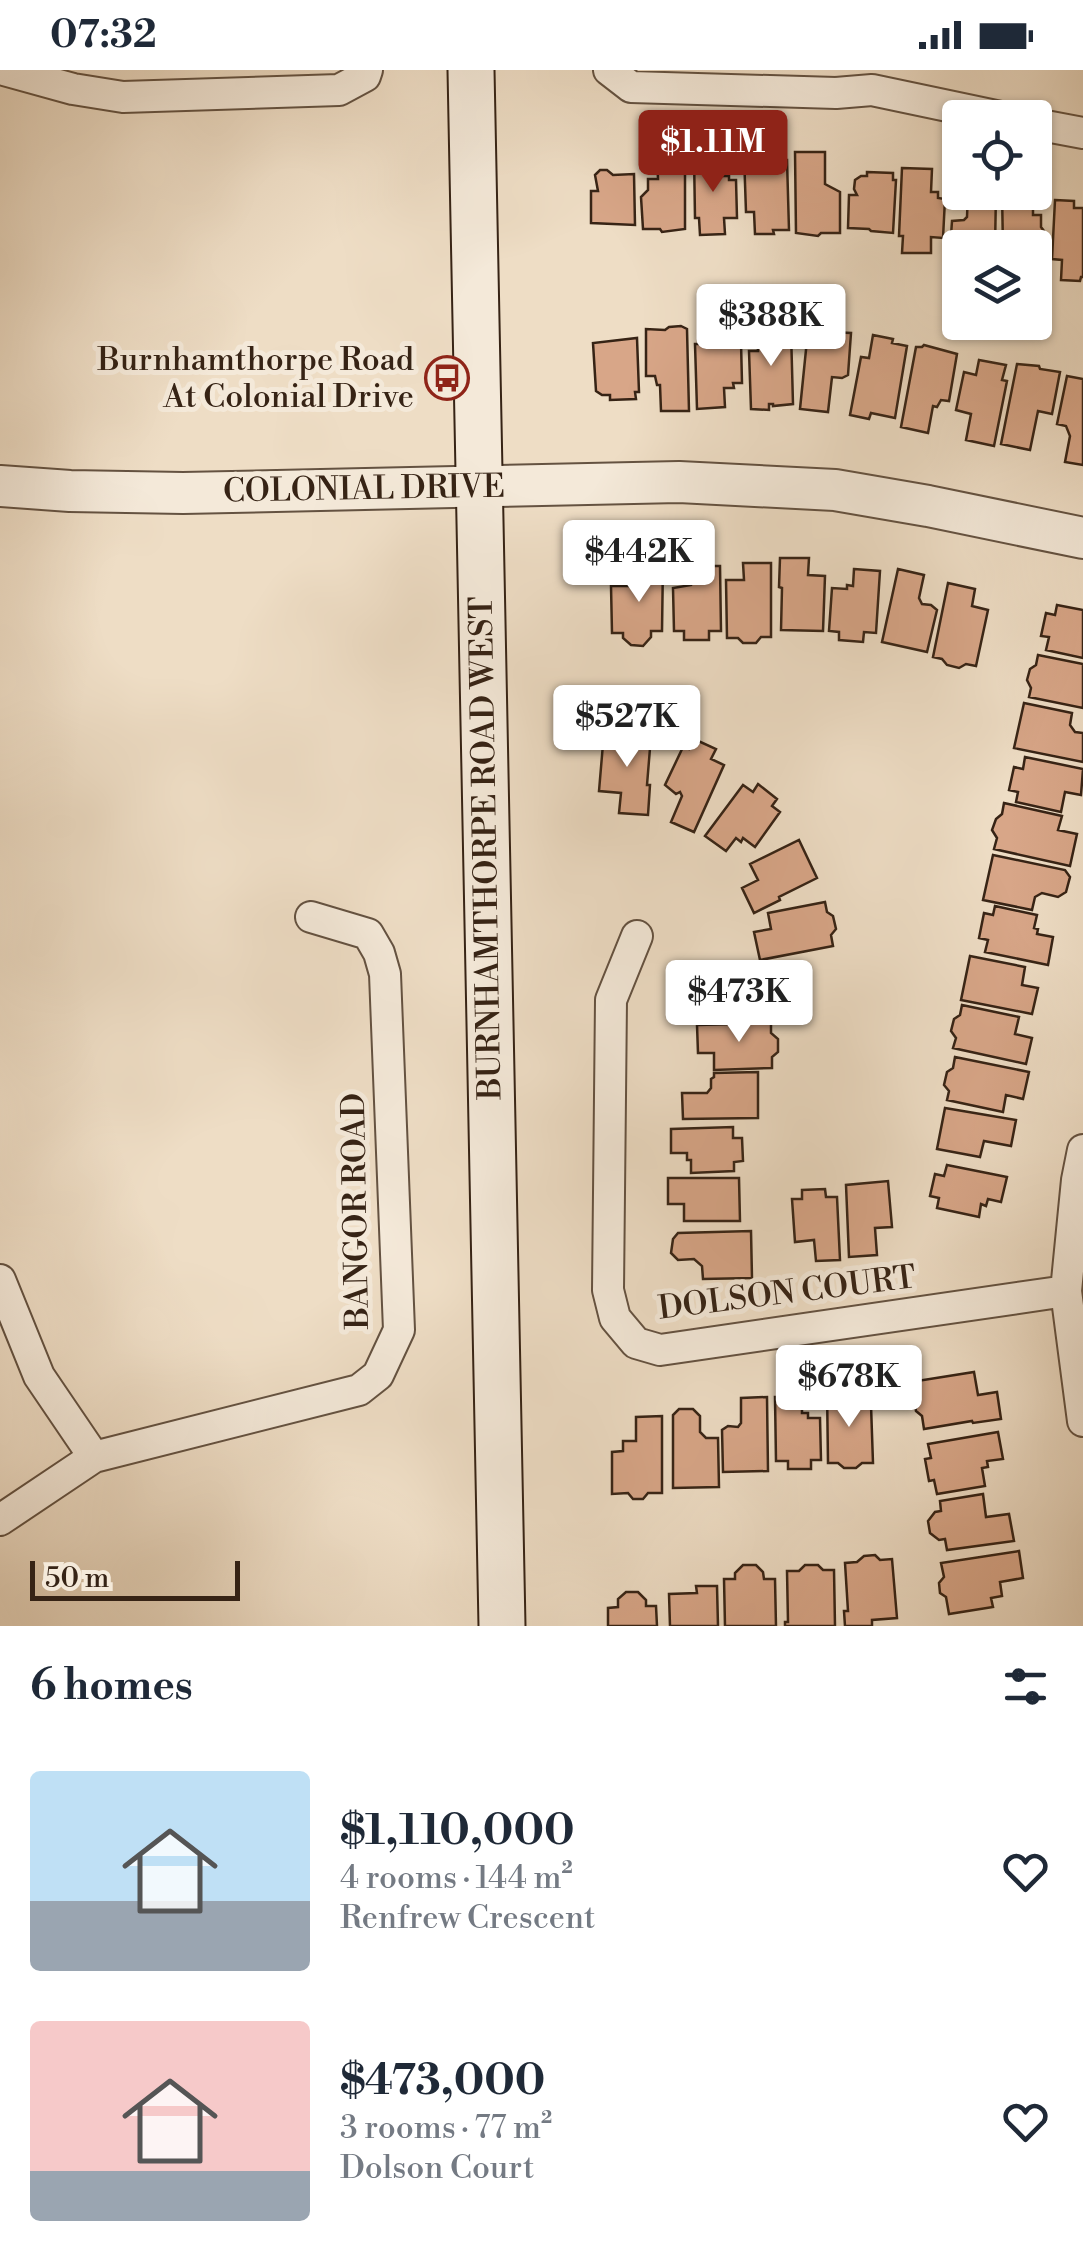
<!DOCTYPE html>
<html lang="en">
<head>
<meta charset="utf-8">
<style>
	body { margin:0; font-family:"Libre Bodoni",serif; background:#f2f2f3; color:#1f2937; height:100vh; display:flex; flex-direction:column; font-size:38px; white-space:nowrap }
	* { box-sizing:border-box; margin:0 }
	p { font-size:32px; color:#747a83 }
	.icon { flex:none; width:55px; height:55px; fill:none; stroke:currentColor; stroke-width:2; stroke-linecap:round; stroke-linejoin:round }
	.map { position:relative; height:1556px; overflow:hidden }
	.details { display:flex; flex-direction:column; background:#fff; flex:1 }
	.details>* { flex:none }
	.controls { position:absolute; left:942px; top:30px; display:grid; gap:20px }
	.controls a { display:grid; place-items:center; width:110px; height:110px; border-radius:10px; background:#fff; box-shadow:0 2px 8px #0004; font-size:50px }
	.scale { position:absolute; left:30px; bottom:25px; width:210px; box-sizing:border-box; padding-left:10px; border:5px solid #362315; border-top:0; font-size:28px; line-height:35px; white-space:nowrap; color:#362315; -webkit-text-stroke:8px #f4e9d9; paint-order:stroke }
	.price { position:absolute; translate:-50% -85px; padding:0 22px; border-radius:10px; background:#fff; color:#222; font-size:32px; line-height:65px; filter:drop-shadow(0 2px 5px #0008) }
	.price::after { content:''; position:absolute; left:50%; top:60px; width:30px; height:22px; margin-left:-15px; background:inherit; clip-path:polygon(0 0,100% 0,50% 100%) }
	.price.current { background:#8f2418; color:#fff }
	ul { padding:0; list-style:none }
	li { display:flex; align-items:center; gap:30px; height:250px; padding:0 30px }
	li span { display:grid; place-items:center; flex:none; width:280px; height:200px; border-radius:10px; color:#555 }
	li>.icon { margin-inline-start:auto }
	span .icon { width:120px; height:120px; fill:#fffc; stroke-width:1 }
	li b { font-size:42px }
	h2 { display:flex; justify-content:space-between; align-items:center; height:120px; padding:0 30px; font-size:42px }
	.status { display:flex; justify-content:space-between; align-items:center; height:70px; padding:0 50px; background:#fff; direction:ltr }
	.status svg { height:28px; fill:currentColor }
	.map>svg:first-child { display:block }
	.building { fill:#d8a688; stroke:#362315; stroke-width:2.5 }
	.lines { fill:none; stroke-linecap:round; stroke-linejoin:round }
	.minor-casing { stroke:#645241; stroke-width:34 }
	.tertiary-casing { stroke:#645241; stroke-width:44 }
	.secondary-casing { stroke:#362315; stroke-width:49 }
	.minor { stroke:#f4e9d9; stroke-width:30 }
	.tertiary { stroke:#f4e9d9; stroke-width:40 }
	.secondary { stroke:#f4e9d9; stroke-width:45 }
	.labels { text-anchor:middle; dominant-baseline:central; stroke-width:10; stroke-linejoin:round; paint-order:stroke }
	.poi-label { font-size:32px; fill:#362315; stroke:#f4e9d9; text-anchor:end }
	.street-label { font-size:32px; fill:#362315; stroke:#f4e9d9 }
</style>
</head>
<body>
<div class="status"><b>07:32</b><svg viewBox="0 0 49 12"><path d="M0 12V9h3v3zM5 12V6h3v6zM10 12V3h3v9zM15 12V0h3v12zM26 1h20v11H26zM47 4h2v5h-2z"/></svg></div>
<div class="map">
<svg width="1083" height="1556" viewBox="0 0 1083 1556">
	<rect width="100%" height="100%" fill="#eeddc5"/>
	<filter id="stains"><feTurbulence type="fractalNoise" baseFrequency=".002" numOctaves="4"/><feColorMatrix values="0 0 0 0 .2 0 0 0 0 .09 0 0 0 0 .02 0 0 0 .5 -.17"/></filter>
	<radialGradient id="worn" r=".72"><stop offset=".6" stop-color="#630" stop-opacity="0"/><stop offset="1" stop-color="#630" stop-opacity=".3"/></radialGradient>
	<path class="building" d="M795,82h30v32l15,8v41h-19l-3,3 -22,-3z
		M702,83l18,1 1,22h8v4h7l1,38h-13l1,16 -25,1 -1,-17h-4l-1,-63z
		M685,84v75l-23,3 -2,-3h-17l-2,-32 7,-7v-11h10l-1,-24z
		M744,84h19l1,7 23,-1 2,70h-16l1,4h-19l-1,-22h-8z
		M902,98l30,1 -1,23h7v6l7,1 -2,39 -12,-1v16h-29l1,-17h-4z
		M600,100h7l6,5 21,-1 1,51 -44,-2v-32h7l-3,-16z
		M867,102l26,1v7h3l-3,53 -22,-2 -2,-2 -21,-1 1,-33h8l-3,-6 1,-9 6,-4h6z
		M968,122h28l-1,56h-35v17h-11l3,-44 12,-1 3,-3z
		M1002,122h31v23h8v12l6,8 -1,32h-11v-19h-32z
		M1055,130l19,1v7h9v69h-2l-1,4 -19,-1 1,-20 -10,-1z
		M681,256l6,3 2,82h-28l-1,-26h-3l-2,-9h-9v-47l19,1 4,-3z
		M728,257v16l13,-1 1,41h-9l1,5h-10l1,19 -28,2 -2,-65h5l-1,-16z
		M757,257h18l4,4h12l2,73 -20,2v-2h-4v6l-18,-1 -2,-58h9z
		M820,258l8,1 3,3 20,1 -3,42 -6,3 -10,-1 -4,35 -28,-3 8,-79h9z
		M873,265l20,4 -1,4 15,3 -12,72 -24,-5 -2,6 -19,-4 11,-58 8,1z
		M637,268l2,54h-4l1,7 -26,1v-5h-8l-6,-4 -3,-48z
		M924,275l33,9 -8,47 -8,-1 -4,7 -4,-1 -5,27 -27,-6 15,-80h6z
		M979,290l27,5 -4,15 5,1 -13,65 -28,-6 5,-26 -15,-4 8,-38 12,3z
		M1017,294l22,2 1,3 20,3 -8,42 -14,-3 -8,39 -29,-6z
		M1067,306l16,3v86l-18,-3 5,-26 -4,-10 -9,-2z
		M780,488h29l-1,17 17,1 -2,55 -42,-1 1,-42 -3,-1z
		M663,492l-1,69h-11v6l-8,9 -12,-1 -8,-7v-5h-11l-1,-47h23v-23z
		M743,493h28v74h-10l-5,6h-13l-5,-5h-11l-1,-58h18z
		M691,496h29l1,65h-12v9h-25v-9h-10l-1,-43 18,-3z
		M854,499l26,2 -4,62 -12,-1 -1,10 -24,-2v-8l-10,-1 3,-43 15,1v-4l6,1z
		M898,499l26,6 -5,23 3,6 9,1 6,5 -10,42 -45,-10z
		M948,513l27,6 -3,17 16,4 -12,56 -10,-2 -7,4 -12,-3 -5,-6 -9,-2z
		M1057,535l26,5v48l-37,-8 3,-13 -8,-1 5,-23 9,2z
		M1038,585l45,9v44l-54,-11 2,-9 -4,-8 3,-11 6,-4z
		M1024,633l48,10 -2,12 5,7 8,1v29l-69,-14z
		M622,658l12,2 4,5 13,1 -4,49h3l-2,30 -29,-2 2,-20 -22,-2 5,-59 12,1z
		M694,669l22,10 -5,10 13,6 -30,67 -23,-10 11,-26 -2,-4 -4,2 -11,-9 18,-38 6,2z
		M1025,687l58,12 -2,26 -16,-3 -4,20 -45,-10 2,-10 -9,-2 5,-23 9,2z
		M758,714l19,15 -5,7 8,6 -25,35 -12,-9 -2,4 -5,-4 -10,13 -21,-15 38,-51 10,7z
		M1004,733l58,13 -4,14 19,4 -7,32 -76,-17 3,-11 -5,-8 4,-11 6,-5z
		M799,770l18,38 -38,19 1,3 -26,13 -12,-25 16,-8 -8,-16z
		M993,785l72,15 5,7 -4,15 -8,5 -16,-4 -7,4 -3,13 -49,-10z
		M825,832l2,10 6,4 3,13 -5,6 2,11 -73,14 -6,-28 17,-3 -3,-16z
		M995,836l42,9 -3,13 4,1 -1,5 16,3 -5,28 -63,-13 3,-12 -9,-2 5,-25 9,2z
		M970,886l55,11 -3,18 16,3 -6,26 -71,-14z
		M801,899l1,46 -74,1 -6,-6 -1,-14 7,-7h16l6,-7v-12z
		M962,935l57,12 -4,17 17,4 -6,26 -73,-16 3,-10 -5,-7 3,-12 6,-4z
		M771,953v10l7,6v13l-6,5v11l-58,2v-17h-16l-1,-28z
		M955,987l74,15 -6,27 -17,-4 -3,17 -56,-12 2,-9 -5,-6 3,-13 6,-4z
		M758,1002v46l-75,1 -1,-26h25l4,-5v-9l3,-2v-4z
		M945,1038l71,12 -5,26 -27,-5 -4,16 -43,-8z
		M733,1057v11h9l1,23 -9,1v9l-43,2v-13h-4v-7h-16v-24z
		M947,1095l60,12 -6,25 -13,-3 -2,7 -5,-2 -2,13 -42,-9 2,-10 -9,-2 5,-22 9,2z
		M668,1108h71l1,43h-56v-17h-16z
		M888,1111l4,46 -17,1 2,27 -28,2 -3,-72z
		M825,1119l1,8h11l3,63 -24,1 -2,-21 -19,2 -3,-43h10v-9z
		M751,1161l1,47 -49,1 -1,-13 -8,-7 -16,1 -7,-7 2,-14 5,-6z
		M974,1302l4,23 19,-3 4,27 -28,4 -1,-2 -48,8 -2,-13 -6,-5 -2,-13 5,-5 -2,-12z
		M854,1318l1,17h16l2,58h-11l-6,5h-12l-6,-5h-10l-1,-74z
		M767,1327l1,74 -45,1 -1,-42 6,-4 10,1 3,-4v-25z
		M775,1327h27v16h6v5h12l1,42h-10v9h-23v-8h-12z
		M679,1339h14l7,7v16l6,6h12l1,49 -46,1v-73z
		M662,1346v77h-14l-5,6h-10l-5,-6 -16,1v-42l11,-1v-10h13v-24z
		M998,1362l5,27 -16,2 1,6 -6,1 3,18 -48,8 -3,-14 -5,1 -4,-22 6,-1 -3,-14z
		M983,1424l3,23 23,-3 5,27 -67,9 -2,-11 -6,1 -9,-7 -2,-12 7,-9 6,-1 -1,-10z
		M1019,1481l4,27 -23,4 2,14 -11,2 2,9 -44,7 -3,-17 -6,-4 -1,-10 5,-6 -3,-14z
		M875,1485l5,5 12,-1 5,59 -25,2v6h-27l-1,-15h4l-3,-48 12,-1 7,-6z
		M743,1495h13l7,7 1,7h11l1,47h-51l-1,-47h11v-6z
		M805,1495h13l5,5h11l1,56h-50v-4h3l-1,-51h12z
		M696,1516h21l1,40h-48l-1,-32 28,-1z
		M626,1522h12l8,8v6h10l1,20h-49v-18l10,-1v-8z"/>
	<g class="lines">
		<g class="minor-casing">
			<path id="minor" d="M4,0l69,19 50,8 216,-7 26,-14 2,-6
				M609,0l22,17 205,6 36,-3 133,28
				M1035,54l48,9
				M637,866l-26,64 -3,290 7,28 21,25 24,7 406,-59
				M1083,1080l-6,30 -11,111 17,130
				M0,1210l39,96 55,81
				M0,1450l94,-63 265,-67 19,-15 21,-45 -14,-356 -6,-21 -11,-19 -57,-17"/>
		</g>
		<g class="tertiary-casing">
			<path id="tertiary" d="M0,416l70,5 113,2 496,-11 156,8 93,16 155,32"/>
		</g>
		<g class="secondary-casing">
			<path id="secondary" d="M471,0l31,1556"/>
		</g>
		<use href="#minor" class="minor"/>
		<use href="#tertiary" class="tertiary"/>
		<use href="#secondary" class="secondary"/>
	</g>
	<defs>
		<g id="bus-ring" transform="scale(2.25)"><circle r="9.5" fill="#f4e9d9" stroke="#8f2418" stroke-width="1.5"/><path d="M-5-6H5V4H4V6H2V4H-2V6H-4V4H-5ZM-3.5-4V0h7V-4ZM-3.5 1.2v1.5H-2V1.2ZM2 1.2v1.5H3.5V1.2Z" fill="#8f2418"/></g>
	</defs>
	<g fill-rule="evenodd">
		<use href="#bus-ring" x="447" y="308"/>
	</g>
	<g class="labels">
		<g class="poi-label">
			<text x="414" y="290">Burnhamthorpe Road<tspan x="414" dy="37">At Colonial Drive</tspan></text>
		</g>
		<g class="street-label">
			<text transform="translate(364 419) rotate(-1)">COLONIAL DRIVE</text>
			<text transform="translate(486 778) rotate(-91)">BURNHAMTHORPE ROAD WEST</text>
			<text transform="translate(356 1141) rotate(-91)">BANGOR ROAD</text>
			<text transform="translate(787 1223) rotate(-7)">DOLSON COURT</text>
		</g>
	</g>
	<rect width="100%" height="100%" filter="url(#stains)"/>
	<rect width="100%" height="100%" fill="url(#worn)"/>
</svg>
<div class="controls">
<a><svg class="icon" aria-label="locate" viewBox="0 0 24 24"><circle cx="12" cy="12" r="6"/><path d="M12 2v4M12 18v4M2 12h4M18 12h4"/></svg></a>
<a><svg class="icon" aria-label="layers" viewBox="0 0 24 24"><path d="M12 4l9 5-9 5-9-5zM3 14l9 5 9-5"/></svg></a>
</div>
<div class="scale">50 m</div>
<b class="price current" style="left:713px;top:125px">$1.11M</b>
<b class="price" style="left:771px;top:299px">$388K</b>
<b class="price" style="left:639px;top:535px">$442K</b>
<b class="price" style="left:627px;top:700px">$527K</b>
<b class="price" style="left:739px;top:975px">$473K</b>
<b class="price" style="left:849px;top:1360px">$678K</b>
</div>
<section class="details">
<h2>6 homes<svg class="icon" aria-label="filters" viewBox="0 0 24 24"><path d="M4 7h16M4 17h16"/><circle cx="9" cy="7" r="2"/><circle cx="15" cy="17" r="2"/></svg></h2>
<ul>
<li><span style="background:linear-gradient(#bfe0f5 65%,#9aa5b1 0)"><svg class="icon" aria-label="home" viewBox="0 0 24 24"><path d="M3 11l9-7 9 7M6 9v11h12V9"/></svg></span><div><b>$1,110,000</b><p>4 rooms · 144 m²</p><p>Renfrew Crescent</p></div><svg class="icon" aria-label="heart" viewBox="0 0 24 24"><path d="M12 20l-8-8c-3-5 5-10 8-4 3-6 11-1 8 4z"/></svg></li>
<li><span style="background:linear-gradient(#f6c9c9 75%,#9aa5b1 0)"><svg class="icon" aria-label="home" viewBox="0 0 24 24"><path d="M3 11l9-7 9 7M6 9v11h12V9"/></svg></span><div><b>$473,000</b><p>3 rooms · 77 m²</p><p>Dolson Court</p></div><svg class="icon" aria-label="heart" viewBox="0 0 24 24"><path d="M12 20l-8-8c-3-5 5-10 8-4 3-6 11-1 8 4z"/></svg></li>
</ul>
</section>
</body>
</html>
